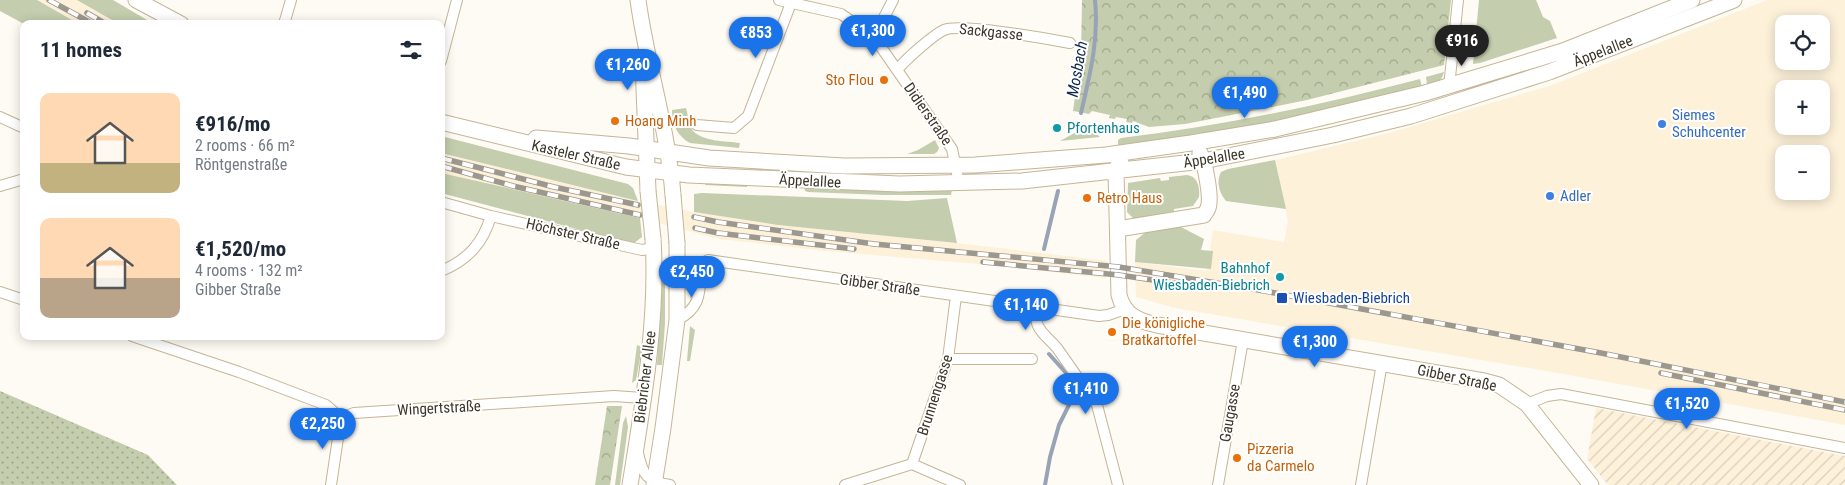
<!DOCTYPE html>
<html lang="en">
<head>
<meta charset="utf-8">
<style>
	body { margin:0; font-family:"Roboto Condensed",sans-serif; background:#f6f6f7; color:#1f2937; height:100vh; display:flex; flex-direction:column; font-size:19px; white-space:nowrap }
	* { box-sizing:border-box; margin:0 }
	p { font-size:16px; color:#747a83 }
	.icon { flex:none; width:28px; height:28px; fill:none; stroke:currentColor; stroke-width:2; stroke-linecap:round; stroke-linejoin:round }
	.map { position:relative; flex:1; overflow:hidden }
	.panel { position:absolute; left:20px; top:20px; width:425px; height:320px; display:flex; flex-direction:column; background:#fff; border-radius:10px; box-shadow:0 2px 12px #0003 }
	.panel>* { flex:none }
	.tools { position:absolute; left:1775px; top:15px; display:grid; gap:10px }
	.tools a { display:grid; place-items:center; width:55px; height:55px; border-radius:10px; background:#fff; box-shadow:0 2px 12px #0003; font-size:25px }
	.price { position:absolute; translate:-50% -42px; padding:0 11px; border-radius:18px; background:#1a73e8; color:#fff; font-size:16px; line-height:32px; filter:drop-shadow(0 1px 2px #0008) }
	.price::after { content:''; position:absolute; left:50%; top:30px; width:15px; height:11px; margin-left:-8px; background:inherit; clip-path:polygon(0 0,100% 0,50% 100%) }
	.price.current { background:#222; color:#fff }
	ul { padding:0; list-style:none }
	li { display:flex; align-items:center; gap:15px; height:125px; padding:0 20px }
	li span { display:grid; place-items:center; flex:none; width:140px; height:100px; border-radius:10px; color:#555 }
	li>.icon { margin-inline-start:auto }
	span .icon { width:60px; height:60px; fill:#fffc; stroke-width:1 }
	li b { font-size:21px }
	h2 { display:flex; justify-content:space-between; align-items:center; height:60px; padding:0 20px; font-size:21px }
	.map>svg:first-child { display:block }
	.built { fill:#fdf1da; fill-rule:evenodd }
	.industrial { fill:url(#industrial-furrows) }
	.grass { fill:#c4cdad }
	.forest { fill:url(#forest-crowns) }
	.garden { fill:url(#garden-dots) }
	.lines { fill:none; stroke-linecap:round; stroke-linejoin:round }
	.stream { stroke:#98a4b6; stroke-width:4 }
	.street-casing { stroke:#c4b596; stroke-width:12 }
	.secondary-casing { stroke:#c4b596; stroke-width:17 }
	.street { stroke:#fff; stroke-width:10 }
	.secondary { stroke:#fff; stroke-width:15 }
	.rail-casing { stroke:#9d988f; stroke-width:5.5 }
	.rail { stroke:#fff; stroke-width:4; stroke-dasharray:11; stroke-linecap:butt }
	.secondary-bridge-casing { stroke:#c4b596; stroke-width:17; stroke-linecap:butt }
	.secondary-bridge { stroke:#fff; stroke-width:15 }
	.food-dot { fill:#e8710a; stroke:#fff; stroke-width:2 }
	.shop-dot { fill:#3f7fe0; stroke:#fff; stroke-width:2 }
	.culture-dot { fill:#0f9aa8; stroke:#fff; stroke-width:2 }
	.transit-dot { fill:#1a4fb4; stroke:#fff; stroke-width:2 }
	.labels { text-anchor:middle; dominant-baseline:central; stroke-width:4; stroke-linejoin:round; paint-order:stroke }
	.street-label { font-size:15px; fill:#3c3629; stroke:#fff }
	.food-label { font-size:15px; fill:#c56008; stroke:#fff; text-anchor:start }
	.shop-label { font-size:15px; fill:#366cbe; stroke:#fff; text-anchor:start }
	.culture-label { font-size:15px; fill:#0d838f; stroke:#fff; text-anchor:start }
	.transit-label { font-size:15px; fill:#164399; stroke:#fff; text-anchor:start }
	.water-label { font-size:16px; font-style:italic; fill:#0f2850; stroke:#fff }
</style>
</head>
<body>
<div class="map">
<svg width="1845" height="485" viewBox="0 0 1845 485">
	<defs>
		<pattern id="industrial-furrows" width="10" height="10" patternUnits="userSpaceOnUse" patternTransform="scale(1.25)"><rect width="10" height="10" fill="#fdf1da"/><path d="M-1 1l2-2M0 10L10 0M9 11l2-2" fill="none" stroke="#dacfbb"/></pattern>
		<pattern id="forest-crowns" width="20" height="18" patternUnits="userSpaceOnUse" patternTransform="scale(1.25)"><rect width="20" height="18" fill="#c4cdad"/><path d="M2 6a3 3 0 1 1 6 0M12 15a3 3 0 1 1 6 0" fill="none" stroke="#a0a78d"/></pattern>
		<pattern id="garden-dots" width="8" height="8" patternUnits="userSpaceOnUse" patternTransform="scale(1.25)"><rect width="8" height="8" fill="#c4cdad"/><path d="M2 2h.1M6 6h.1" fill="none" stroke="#a0a78d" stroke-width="1.8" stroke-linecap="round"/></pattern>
	</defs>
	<rect width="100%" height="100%" fill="#fefbf5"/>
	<path class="built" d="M37,0h40l42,24h-40z
		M1767,0h78v425l-276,-50 -394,-67 -39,-11 -1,-35 72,9 6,-41 71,12 4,-21 -13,-61 114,-27 163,-48zM1784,24h37v37h-37zM1784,89h37v37h-37zM1784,154h37v37h-37z
		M441,153l197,48 56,11 84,13 179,18 151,18 -2,17 -116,-13 -165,-14 -106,-12 -79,-21 -191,-42 -8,-3z"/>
	<path class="industrial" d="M1596,408l249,48v29h-237l-21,-26z"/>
	<path class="grass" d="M0,0h37l42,24h-55l-24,-13z
		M77,0h36l41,24h-35z
		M1479,0h57l7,17 7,4 7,17 -77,25 -7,1z
		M1444,72c-2,9 -7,11 -15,13l-2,-1 -1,-7z
		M1420,79l2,8 -151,36 -153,24v-7l3,-2c101,-12 200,-33 299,-59z
		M686,108c2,7 3,18 7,23 11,11 33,10 47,12l-1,5 -49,-5c-13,-7 -18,-19 -18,-33z
		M1087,126l13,11 -40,4z
		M441,136l187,48 5,4 5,13 -197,-48z
		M935,140l4,8 -2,4 -3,2h-27l11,-4z
		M1275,160l11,49 -60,-8c-7,-9 -10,-19 -5,-29l7,-3z
		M441,173l199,45 2,19 -8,6h-4l-189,-50z
		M1187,175c11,1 13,13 12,22l-6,9 -19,3v3l-40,7 -7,-7 1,-29 32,-5 1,3 8,-1v-3z
		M706,182l41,1v4l-42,-2z
		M804,187l98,4 50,-1 -1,5h-67l-76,-3 -3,-1z
		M702,193l205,8 40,-3 10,45 -179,-18 -84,-13v-18z
		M1168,227h13l23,12 -3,11 12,1 -2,18 -76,-7 1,-22 11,-9z
		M690,264l6,1c-1,11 1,26 -6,34z
		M665,277v46l-3,42h-5l5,-87z
		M690,326l5,4 -5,31h-3z
		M637,345l5,2 -6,33 -4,3z
		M626,416l2,11 -8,58h-5l8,-62z"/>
	<path class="forest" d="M1082,0h369l-7,65 -137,35 -60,12 -62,12 -36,3 -16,-6 -1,2 -6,-1 1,-3 -11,-2 -1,2 -6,-1 1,-3 -18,-4 -3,3 -16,-3 8,-57z
		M607,406h15l-12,79h-15z"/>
	<path class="garden" d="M0,391l148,64 29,30h-177z"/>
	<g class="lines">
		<path class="stream" d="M1081,113c9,-39 18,-73 14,-113
			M1044,249l14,-58
			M1045,485l5,-28 9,-32 15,-30 -7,-21 -18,-20"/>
		<g class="street-casing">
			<path id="street" d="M779,0l62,14 33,23 78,112 7,34
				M284,24l7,-24
				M874,37l19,-37
				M441,61l16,-61
				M897,70c8,-10 36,-35 47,-40 16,-7 105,9 126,13
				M1449,87l9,-87
				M0,117l24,11
				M697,125l37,3 14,-12 43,-113
				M0,186l24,-7
				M441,202l50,14 151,34 12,-2
				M441,271c27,-11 42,-28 50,-55
				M0,292l24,8
				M1035,307c0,24 8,25 22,41l40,57 21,80
				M677,320c26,-13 22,-30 25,-56l6,-4 391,56 9,-1 17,-6
				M132,336l107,36 87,33 15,13 13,-5 260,-17 29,2
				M948,359h84
				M1527,404l20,-8 14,-2 284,54
				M638,453c5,23 9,28 32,32
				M912,464l36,-105 8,-63
				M331,485l10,-67
				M845,485l67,-21 48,21
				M1218,485l25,-145
				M1361,485l21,-122"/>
		</g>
		<g class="secondary-casing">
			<path id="secondary" d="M136,0l45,24
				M638,0c9,66 30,129 35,195
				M643,63l5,128
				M441,122l185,45 63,8 210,9 123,-3 181,-20 130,-26 78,-19 138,-44 185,-72
				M536,138l93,8 80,12 135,8 131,-1 131,-10 85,-12 84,-14 150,-36 138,-42 129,-51
				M1121,163l-3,2 -2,6 3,124c5,20 19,26 38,30l327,56 15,4 28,19 64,81
				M1118,229l86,-14c1,-2 3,-4 4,-7 4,-9 -3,-46 -8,-55
				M630,485c13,-81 28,-164 23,-246
				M654,485l9,-57 14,-108v-77"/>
		</g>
		<use href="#street" class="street"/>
		<use href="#secondary" class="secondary"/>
		<g class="rail-casing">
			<path id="rail" d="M49,0l44,24
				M87,13l19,11
				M441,158l113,29 84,18
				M441,166l72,20 127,29
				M694,217l24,5 156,22 245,23 134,22 348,64 244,49
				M695,228l23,5 136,16
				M983,262l136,13 68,10
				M1661,373l184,37"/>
		</g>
		<use href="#rail" class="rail"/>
		<g class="secondary-bridge-casing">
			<path id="secondary-bridge" d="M648,191l5,48
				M673,195l4,48"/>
		</g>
		<use href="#secondary-bridge" class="secondary-bridge"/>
	</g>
	<g class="food-dot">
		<circle cx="884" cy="80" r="5"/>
		<circle cx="615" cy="121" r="5"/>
		<circle cx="1087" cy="198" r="5"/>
		<circle cx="1112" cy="332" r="5"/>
		<circle cx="1237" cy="458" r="5"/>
	</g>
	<g class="shop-dot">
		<circle cx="1662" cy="124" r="5"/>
		<circle cx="1550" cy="196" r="5"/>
	</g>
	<g class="culture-dot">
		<circle cx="1057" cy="128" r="5"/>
		<circle cx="1280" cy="277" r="5"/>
	</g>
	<rect class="transit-dot" x="1276" y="292" width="12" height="12" rx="2.5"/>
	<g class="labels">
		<g class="street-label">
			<text transform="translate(991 32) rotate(6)">Sackgasse</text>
			<text transform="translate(1603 51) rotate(-21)">Äppelallee</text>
			<text transform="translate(928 114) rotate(55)">Didierstraße</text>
			<text transform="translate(576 155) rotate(13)">Kasteler Straße</text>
			<text transform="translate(1214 158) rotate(-9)">Äppelallee</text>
			<text transform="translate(810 181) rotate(3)">Äppelallee</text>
			<text transform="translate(573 234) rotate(13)">Höchster Straße</text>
			<text transform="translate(880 285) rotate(8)">Gibber Straße</text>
			<text transform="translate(645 377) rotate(-83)">Biebricher Allee</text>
			<text transform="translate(1457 378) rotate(12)">Gibber Straße</text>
			<text transform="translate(935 395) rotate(-72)">Brunnengasse</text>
			<text transform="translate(439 408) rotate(-3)">Wingertstraße</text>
			<text transform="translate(1230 413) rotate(-80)">Gaugasse</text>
		</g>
		<g class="food-label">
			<text x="874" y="80" text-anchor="end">Sto Flou</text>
			<text x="625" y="121">Hoang Minh</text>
			<text x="1097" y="198">Retro Haus</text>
			<text x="1122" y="323">Die königliche<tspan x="1122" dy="17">Bratkartoffel</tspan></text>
			<text x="1247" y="449">Pizzeria<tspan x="1247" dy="17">da Carmelo</tspan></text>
		</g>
		<g class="shop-label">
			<text x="1672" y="115">Siemes<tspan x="1672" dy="17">Schuhcenter</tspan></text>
			<text x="1560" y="196">Adler</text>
		</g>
		<g class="culture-label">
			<text x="1067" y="128">Pfortenhaus</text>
			<text x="1270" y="268" text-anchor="end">Bahnhof<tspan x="1270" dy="17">Wiesbaden-Biebrich</tspan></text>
		</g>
		<g class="transit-label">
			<text x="1293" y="298">Wiesbaden-Biebrich</text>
		</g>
		<g class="water-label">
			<text transform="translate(1077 69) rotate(-80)">Mosbach</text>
		</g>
	</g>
</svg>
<div class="tools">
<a><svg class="icon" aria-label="locate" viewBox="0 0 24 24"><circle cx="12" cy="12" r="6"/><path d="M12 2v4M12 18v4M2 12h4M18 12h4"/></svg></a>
<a>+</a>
<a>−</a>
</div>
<b class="price" style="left:873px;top:57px">€1,300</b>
<b class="price" style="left:756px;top:59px">€853</b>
<b class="price current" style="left:1462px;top:67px">€916</b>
<b class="price" style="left:628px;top:91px">€1,260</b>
<b class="price" style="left:1245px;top:119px">€1,490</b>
<b class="price" style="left:692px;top:298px">€2,450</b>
<b class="price" style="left:1026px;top:331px">€1,140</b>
<b class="price" style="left:1315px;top:368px">€1,300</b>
<b class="price" style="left:1086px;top:415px">€1,410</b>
<b class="price" style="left:1687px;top:430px">€1,520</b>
<b class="price" style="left:323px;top:450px">€2,250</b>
<section class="panel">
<h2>11 homes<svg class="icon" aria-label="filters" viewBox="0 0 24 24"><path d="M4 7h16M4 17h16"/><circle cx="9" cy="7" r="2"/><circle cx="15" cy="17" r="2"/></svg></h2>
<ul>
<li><span style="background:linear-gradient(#ffd9b3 70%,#c2b280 0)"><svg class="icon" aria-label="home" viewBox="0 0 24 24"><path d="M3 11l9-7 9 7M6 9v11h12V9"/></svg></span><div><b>€916/mo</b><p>2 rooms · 66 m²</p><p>Röntgenstraße</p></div></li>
<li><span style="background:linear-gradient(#ffd9b3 60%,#b9a48a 0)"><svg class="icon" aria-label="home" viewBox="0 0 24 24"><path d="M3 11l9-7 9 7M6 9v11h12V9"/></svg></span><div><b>€1,520/mo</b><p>4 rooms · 132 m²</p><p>Gibber Straße</p></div></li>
</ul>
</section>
</div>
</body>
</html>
